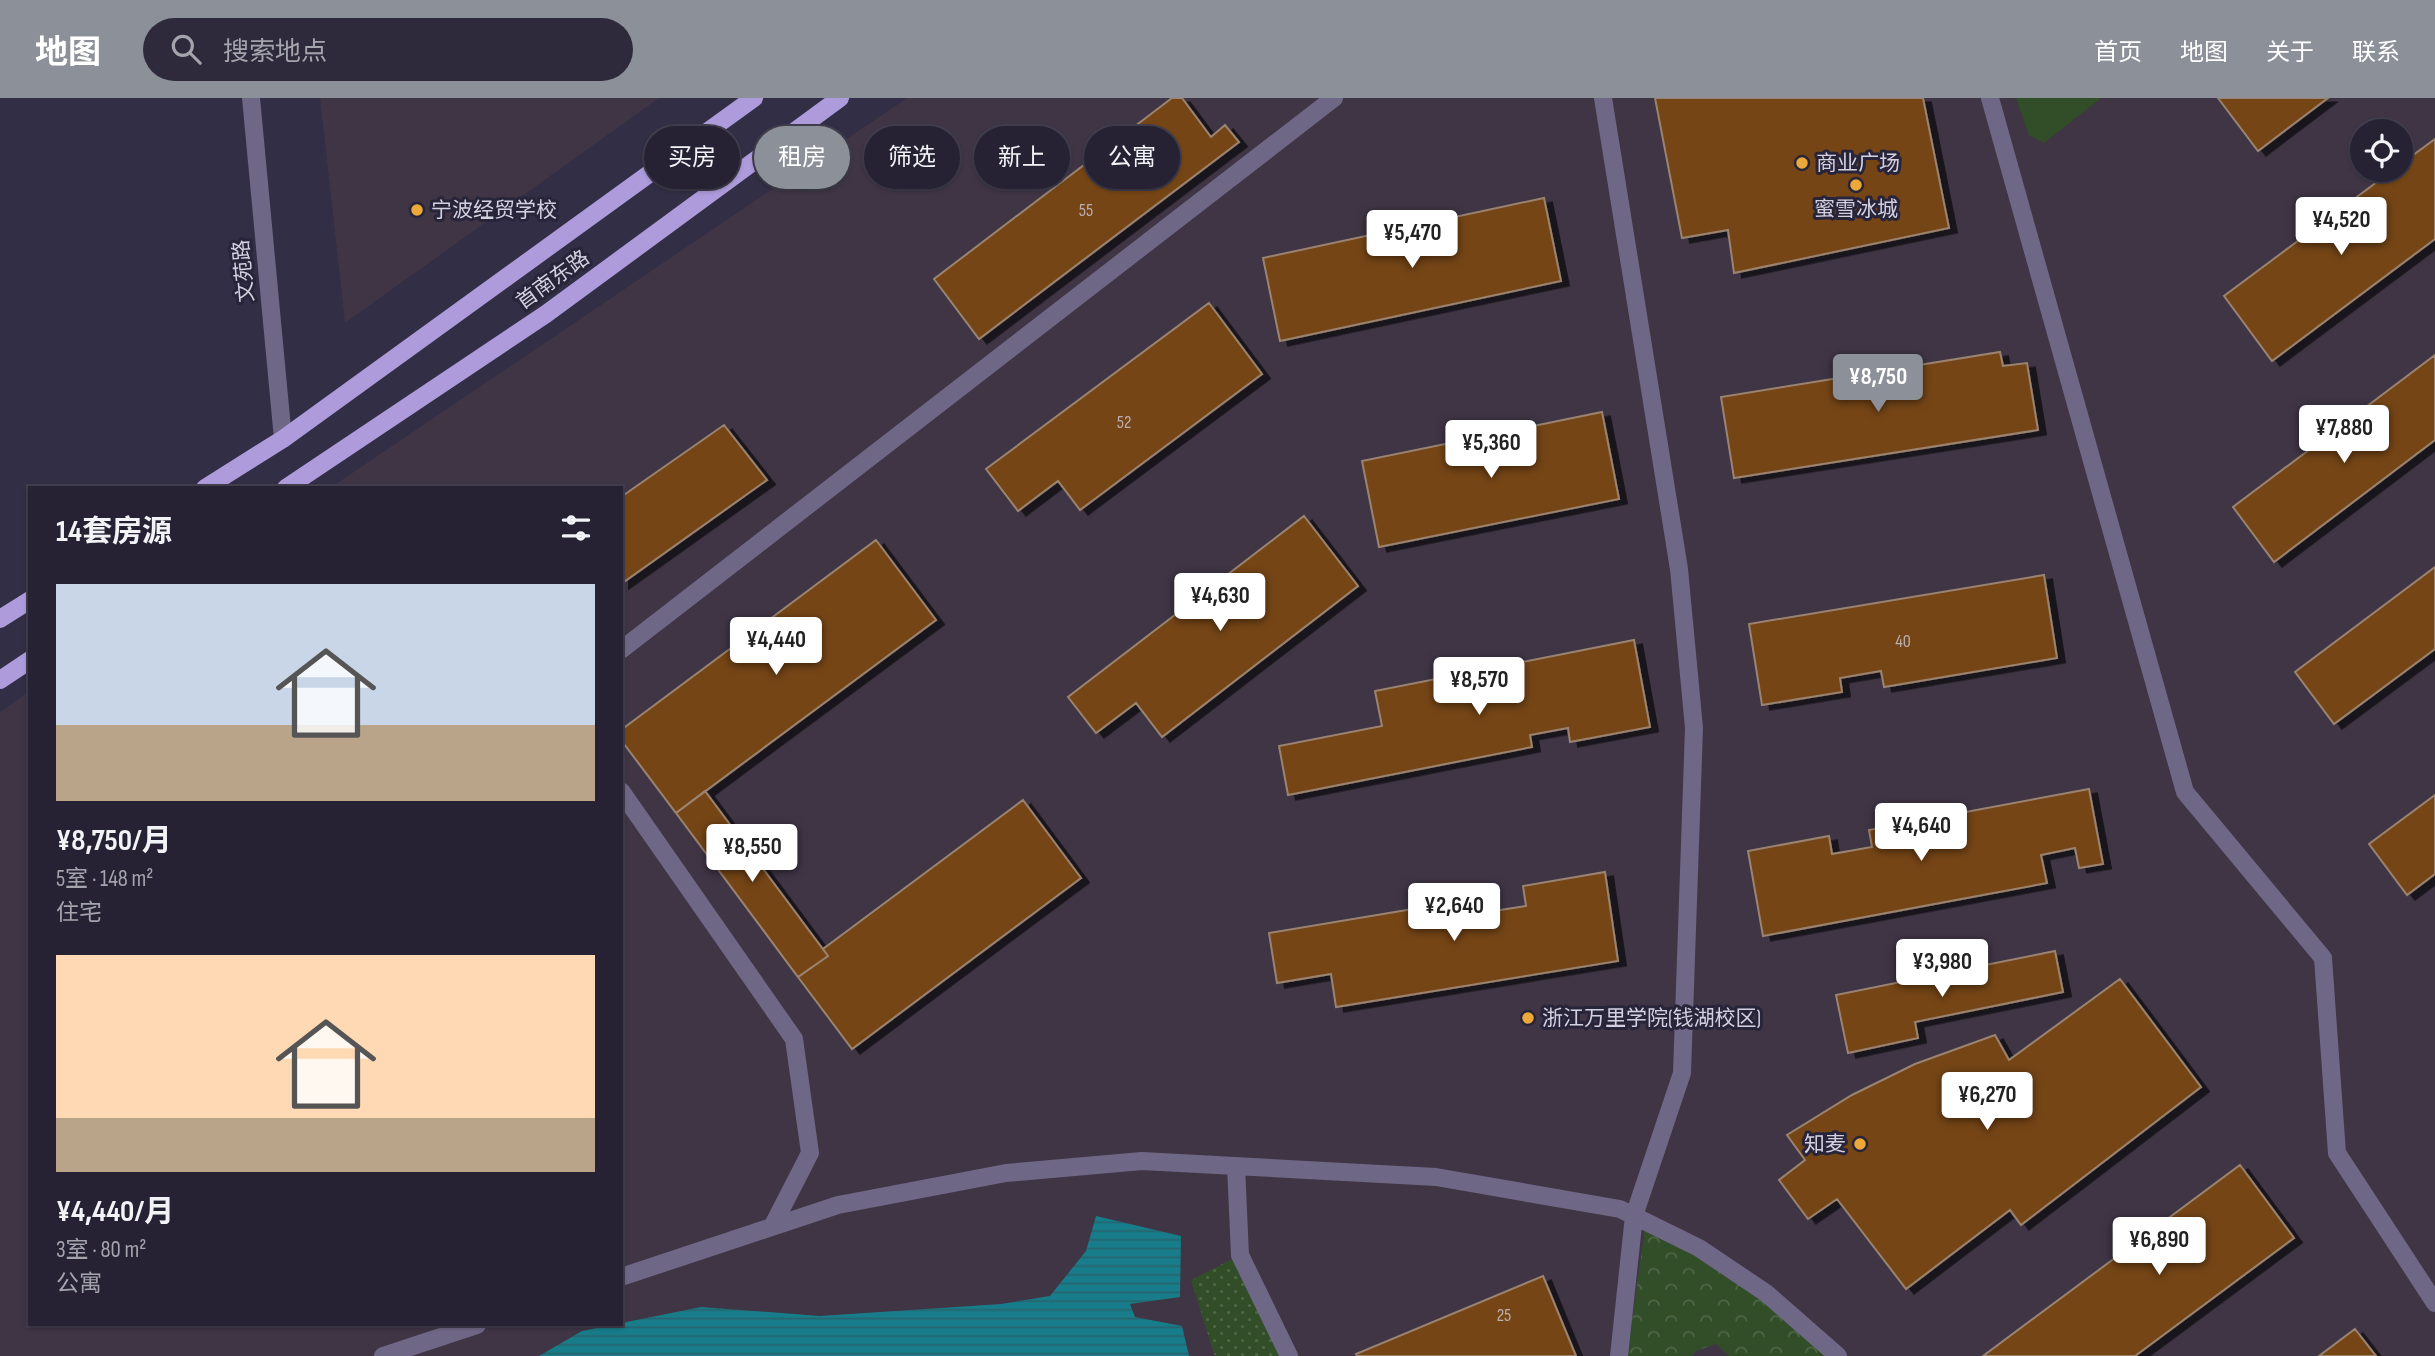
<!DOCTYPE html>
<html lang="zh">
<head>
<meta charset="utf-8">
<style>
	body { margin:0; font-family:"Sofia Sans Condensed","Noto Sans SC",sans-serif; background:#2e2a3c; color:#f1f3f6; height:100vh; display:flex; flex-direction:column; font-size:26px; white-space:nowrap }
	* { box-sizing:border-box; margin:0 }
	p { font-size:23px; color:#a4a4ac }
	.icon { flex:none; width:38px; height:38px; fill:none; stroke:currentColor; stroke-width:2; stroke-linecap:round; stroke-linejoin:round }
	.map { position:relative; flex:1; overflow:hidden }
	.details { position:absolute; left:28px; top:388px; width:595px; height:840px; display:flex; flex-direction:column; background:#262234; border-radius:0px; box-shadow:0 2px 5px #0004,0 0 0 2px #423f4f }
	.details>* { flex:none }
	.guide { position:absolute; left:644px; top:28px; width:665px; height:63px; display:flex; gap:14px }
	.controls { position:absolute; left:2350px; top:21px; display:grid; gap:14px }
	.controls a { display:grid; place-items:center; width:63px; height:63px; border-radius:50%; background:#262234; box-shadow:0 2px 5px #0004,0 0 0 2px #423f4f; font-size:35px }
	.price { position:absolute; translate:-50% -60px; padding:0 16px; border-radius:7px; background:#fff; color:#222; font-size:23px; line-height:46px; filter:drop-shadow(0 2px 4px #0008) }
	.price::after { content:''; position:absolute; left:50%; top:42px; width:21px; height:16px; margin-left:-10px; background:inherit; clip-path:polygon(0 0,100% 0,50% 100%) }
	.price.current { background:#8c9099; color:#fff }
	ul { padding:0; list-style:none }
	li { display:grid; align-content:center; gap:14px; height:371px; padding:0 28px }
	li span { display:grid; place-items:center; height:217px; border-radius:0px; color:#555 }
	li>.icon { margin-inline-start:auto }
	span .icon { width:126px; height:126px; fill:#fffc; stroke-width:1 }
	li b { font-size:30px }
	h2 { display:flex; justify-content:space-between; align-items:center; height:84px; padding:0 28px; font-size:30px }
	.chip { padding:0 24px; border-radius:32px; background:#262234; box-shadow:0 2px 5px #0004,0 0 0 2px #423f4f; font-size:24px; line-height:63px }
	.chip.current { background:#8c9099; color:#fff }
	header { display:flex; align-items:center; gap:42px; box-sizing:border-box; height:98px; padding:0 35px; background:#8c9099; color:#fff }
	header strong { font-size:33px }
	nav { display:flex; gap:38px; margin-inline-start:auto; font-size:24px }
	.search { width:490px; height:63px; background:#2e2a3c; display:flex; align-items:center; gap:18px; box-sizing:border-box; padding:0 24px; border-radius:38px; color:#a4a4ac; font-size:26px }
	.map>svg:first-child { display:block }
	.education { fill:#3f3545; fill-rule:evenodd }
	.green { fill:#314e28 }
	.forest { fill:url(#forest-crowns) }
	.park { fill:url(#park-dots) }
	.water { fill:url(#water-rules) }
	.building { fill:#744516; stroke:#9a836f; stroke-width:2; filter:url(#shadow) }
	.lines { fill:none; stroke-linecap:round; stroke-linejoin:round }
	.minor { stroke:#6f6786; stroke-width:18 }
	.major { stroke:#ad9bdb; stroke-width:18 }
	.poi-dot { fill:#eca93a; stroke:#28243a; stroke-width:2.5 }
	.labels { text-anchor:middle; dominant-baseline:central; stroke-width:6; stroke-linejoin:round; paint-order:stroke }
	.number-label { font-size:18px; fill:#bbaeae }
	.poi-label { font-size:21px; fill:#d3d1e0; stroke:#28243a; text-anchor:start }
	.street-label { font-size:21px; fill:#d3d1e0; stroke:#28243a }
</style>
</head>
<body>
<header>
<strong>地图</strong>
<div class="search"><svg class="icon" aria-label="search" viewBox="0 0 24 24"><circle cx="10" cy="10" r="6"/><path d="M15 15l6 6"/></svg>搜索地点</div>
<nav><a>首页</a><a>地图</a><a>关于</a><a>联系</a></nav>
</header>
<div class="map">
<svg width="2435" height="1258" viewBox="0 0 2435 1258">
	<defs>
		<pattern id="forest-crowns" width="20" height="18" patternUnits="userSpaceOnUse" patternTransform="scale(1.75)"><rect width="20" height="18" fill="#314e28"/><path d="M2 6a3 3 0 1 1 6 0M12 15a3 3 0 1 1 6 0" fill="none" stroke="#4e6647"/></pattern>
		<pattern id="park-dots" width="8" height="8" patternUnits="userSpaceOnUse" patternTransform="scale(1.75)"><rect width="8" height="8" fill="#314e28"/><path d="M2 2h.1M6 6h.1" fill="none" stroke="#4e6647" stroke-width="1.8" stroke-linecap="round"/></pattern>
		<pattern id="water-rules" width="6" height="5" patternUnits="userSpaceOnUse" patternTransform="scale(1.75)"><rect width="6" height="5" fill="#177d8a"/><path d="M0 2.5h6" fill="none" stroke="#27646e"/></pattern>
		<filter id="shadow"><feDropShadow dx="8" dy="4.5" stdDeviation="0" flood-color="#0009"/></filter>
	</defs>
	<rect width="100%" height="100%" fill="#322e45"/>
	<path class="education" d="M320,0h339l-314,225z
		M907,0h1528v1258h-2435v-644l30,-21v634h591v-837h-291zM2362,33h39v39h-39z"/>
	<path class="green" d="M2016,0h85l-57,45 -15,-8z"/>
	<path class="forest" d="M1645,1130l49,27 70,43 64,58h-99l-13,-12 -20,7 -4,5h-65z"/>
	<path class="park" d="M1240,1157l51,101h-75l-2,-2 -23,-74z"/>
	<path class="water" d="M1096,1118l85,20 -1,61 -50,7 5,13 47,9 7,30h-650l43,-25 119,-24 119,9 181,-12 49,-8 36,-45z"/>
	<path class="building" d="M1172,0h10l29,39 14,-12 14,17 -260,197 -45,-60z
		M1655,0h268l26,130 -215,45 -6,-43 -46,8z
		M2218,0h110l-70,53z
		M2435,41v100l-163,122 -48,-65 169,-126h8v-6z
		M1544,100l17,83 -281,60 -17,-83z
		M1209,205l53,71 -182,136 -22,-29 -40,30 -32,-42z
		M2000,254l3,14 24,-3 11,67 -304,48 -13,-81z
		M2435,257v85l-161,122 -41,-55z
		M1602,314l17,87 -240,48 -17,-86z
		M724,327l43,55 -146,104v-87z
		M1304,418l54,70 -196,151 -26,-34 -40,30 -28,-36z
		M876,442l60,80 -260,193 -55,-73v-10z
		M2435,469v82l-101,75 -39,-52z
		M2044,477l13,83 -173,29 -3,-16 -41,7 2,14 -80,13 -13,-81z
		M1634,542l16,87 -80,15 -2,-14 -38,7 2,12 -244,48 -9,-49 103,-20 -7,-35z
		M2089,691l14,75 -24,4 -4,-20 -34,7 6,28 -284,53 -15,-85 81,-15 3,18 40,-7 -3,-17z
		M705,693l123,165 -30,21 -122,-164z
		M2435,697v79l-28,21 -38,-51z
		M1023,702l58,78 -229,171 -54,-72 30,-21 -5,-7z
		M1605,774l13,89 -282,46 -5,-33 -54,9 -8,-50 216,-36 2,15 39,-6 -3,-20z
		M2055,853l8,41 -148,30 3,16 -70,15 -12,-58z
		M2120,881l81,108 -180,138 -11,-15 -104,79 -69,-90 -29,20 -29,-39 26,-20 -18,-25 65,-40 63,-31 80,-29 14,25z
		M2240,1067l54,73 -159,118h-152z
		M1543,1178l33,80h-219l-1,-2z
		M2355,1231l21,27h-57z"/>
	<g class="lines">
		<path class="minor" d="M251,0l32,341
			M1603,0l76,471 15,159 -12,345 -48,143 -15,140
			M1990,0l195,694 138,166 14,195 98,150
			M621,552l713,-552
			M621,693l173,248 16,114 -38,74
			M1236,1068l4,89 49,101
			M621,1179l217,-72 168,-32 136,-12 294,16 184,32 79,39 67,45 72,63
			M383,1258l94,-31"/>
		<path class="major" d="M205,390l78,-49 471,-341
			M286,390l260,-174 294,-216
			M0,521l30,-19
			M0,582l30,-20"/>
	</g>
	<g class="poi-dot">
		<circle cx="1802" cy="65" r="7"/>
		<circle cx="1856" cy="87" r="7"/>
		<circle cx="417" cy="112" r="7"/>
		<circle cx="1528" cy="920" r="7"/>
		<circle cx="1860" cy="1046" r="7"/>
	</g>
	<g class="labels">
		<g class="number-label">
			<text x="1086" y="112">55</text>
			<text x="1124" y="324">52</text>
			<text x="1903" y="543">40</text>
			<text x="1504" y="1217">25</text>
		</g>
		<g class="poi-label">
			<text x="1816" y="65">商业广场</text>
			<text x="1856" y="111" text-anchor="middle">蜜雪冰城</text>
			<text x="431" y="112">宁波经贸学校</text>
			<text x="1542" y="920">浙江万里学院(钱湖校区)</text>
			<text x="1846" y="1046" text-anchor="end">知麦</text>
		</g>
		<g class="street-label">
			<text transform="translate(244 173) rotate(-95)">文苑路</text>
			<text transform="translate(553 182) rotate(-36)">首南东路</text>
		</g>
	</g>
</svg>
<div class="controls">
<a><svg class="icon" aria-label="locate" viewBox="0 0 24 24"><circle cx="12" cy="12" r="6"/><path d="M12 2v4M12 18v4M2 12h4M18 12h4"/></svg></a>
</div>
<b class="price" style="left:2341px;top:159px">¥4,520</b>
<b class="price" style="left:1412px;top:172px">¥5,470</b>
<b class="price current" style="left:1878px;top:316px">¥8,750</b>
<b class="price" style="left:2344px;top:367px">¥7,880</b>
<b class="price" style="left:1491px;top:382px">¥5,360</b>
<b class="price" style="left:1220px;top:535px">¥4,630</b>
<b class="price" style="left:776px;top:579px">¥4,440</b>
<b class="price" style="left:1479px;top:619px">¥8,570</b>
<b class="price" style="left:1921px;top:765px">¥4,640</b>
<b class="price" style="left:752px;top:786px">¥8,550</b>
<b class="price" style="left:1454px;top:845px">¥2,640</b>
<b class="price" style="left:1942px;top:901px">¥3,980</b>
<b class="price" style="left:1987px;top:1034px">¥6,270</b>
<b class="price" style="left:2159px;top:1179px">¥6,890</b>
<div class="guide">
<a class="chip">买房</a>
<a class="chip current">租房</a>
<a class="chip">筛选</a>
<a class="chip">新上</a>
<a class="chip">公寓</a>
</div>
<section class="details">
<h2>14套房源<svg class="icon" aria-label="filters" viewBox="0 0 24 24"><path d="M4 7h16M4 17h16"/><circle cx="9" cy="7" r="2"/><circle cx="15" cy="17" r="2"/></svg></h2>
<ul>
<li><span style="background:linear-gradient(#c9d6e8 65%,#b9a48a 0)"><svg class="icon" aria-label="home" viewBox="0 0 24 24"><path d="M3 11l9-7 9 7M6 9v11h12V9"/></svg></span><div><b>¥8,750/月</b><p>5室 · 148 m²</p><p>住宅</p></div></li>
<li><span style="background:linear-gradient(#ffd9b3 75%,#b9a48a 0)"><svg class="icon" aria-label="home" viewBox="0 0 24 24"><path d="M3 11l9-7 9 7M6 9v11h12V9"/></svg></span><div><b>¥4,440/月</b><p>3室 · 80 m²</p><p>公寓</p></div></li>
</ul>
</section>
</div>
</body>
</html>
